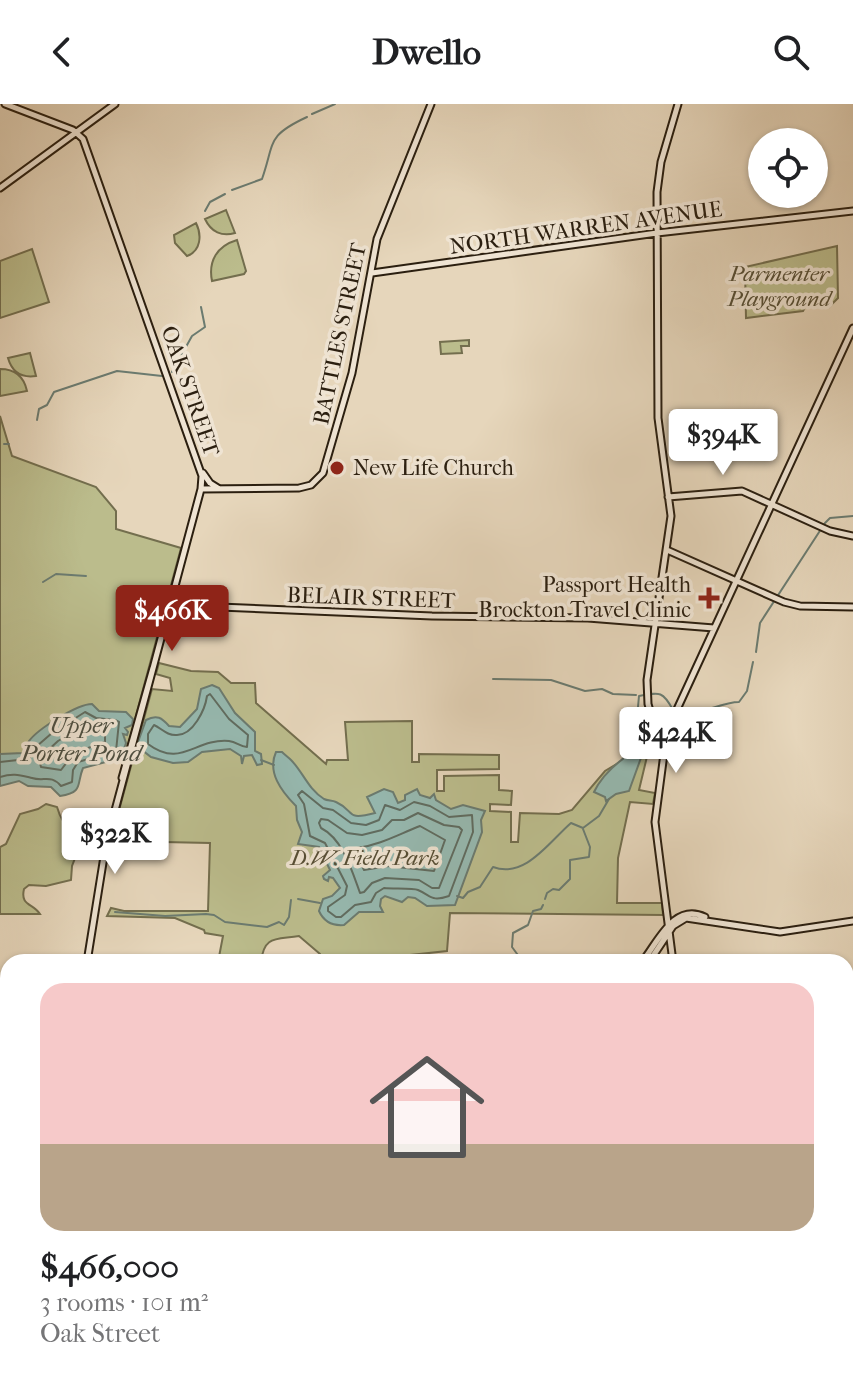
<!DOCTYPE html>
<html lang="en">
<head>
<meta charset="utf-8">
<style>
	body { margin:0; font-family:"IM FELL French Canon",serif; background:#f6f6f6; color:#202124; height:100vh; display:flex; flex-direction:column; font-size:30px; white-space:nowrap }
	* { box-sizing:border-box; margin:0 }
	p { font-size:26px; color:#757577 }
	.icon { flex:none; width:44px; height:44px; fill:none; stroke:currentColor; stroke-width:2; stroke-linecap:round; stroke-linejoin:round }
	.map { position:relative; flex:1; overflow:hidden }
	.drawer { position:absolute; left:0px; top:850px; width:854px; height:442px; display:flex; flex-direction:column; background:#fff; border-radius:24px 24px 0 0; box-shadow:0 2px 6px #0004 }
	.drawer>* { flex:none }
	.controls { position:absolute; left:748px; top:24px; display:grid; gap:16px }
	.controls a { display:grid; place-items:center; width:80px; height:80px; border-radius:50%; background:#fff; box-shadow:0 2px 6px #0004; font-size:40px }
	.price { position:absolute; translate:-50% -68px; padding:0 18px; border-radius:8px; background:#fff; color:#222; font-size:26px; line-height:52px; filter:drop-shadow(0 2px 4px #0008) }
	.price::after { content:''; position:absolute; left:50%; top:48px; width:24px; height:18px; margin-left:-12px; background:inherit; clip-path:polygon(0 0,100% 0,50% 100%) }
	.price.current { background:#8f2418; color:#fff }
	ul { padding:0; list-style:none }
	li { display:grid; align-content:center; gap:16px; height:424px; padding:0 40px }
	li span { display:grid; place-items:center; height:248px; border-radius:24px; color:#555 }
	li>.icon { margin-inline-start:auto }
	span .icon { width:144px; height:144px; fill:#fffc; stroke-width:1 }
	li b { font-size:34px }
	header { display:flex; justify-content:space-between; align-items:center; height:104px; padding:0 40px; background:#fff; font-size:36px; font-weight:800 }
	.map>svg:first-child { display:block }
	.green { fill:#bbbc8c; stroke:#736e4e; stroke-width:2 }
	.water { fill:#96b9b0; stroke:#6b7b70; stroke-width:2 }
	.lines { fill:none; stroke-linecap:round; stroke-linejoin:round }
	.shore { stroke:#606c60; stroke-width:2 }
	.stream { stroke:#6b7b70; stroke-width:2 }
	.secondary-casing { stroke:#2b1f10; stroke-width:9 }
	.highway-casing { stroke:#2b1f10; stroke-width:11 }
	.secondary { stroke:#efe4d3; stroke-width:5 }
	.highway { stroke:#e6d6bb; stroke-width:7 }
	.secondary-bridge-casing { stroke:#2b1f10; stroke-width:9; stroke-linecap:butt }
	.secondary-bridge { stroke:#efe4d3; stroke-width:5 }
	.poi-dot { fill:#8f2418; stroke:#efe4d3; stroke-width:3 }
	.labels { text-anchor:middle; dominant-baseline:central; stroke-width:7; stroke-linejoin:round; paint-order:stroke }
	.street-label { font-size:22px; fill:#2b1f10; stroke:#efe4d3 }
	.park-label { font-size:22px; font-style:italic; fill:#564e35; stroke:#efe4d3 }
	.poi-label { font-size:22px; fill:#2b1f10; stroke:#efe4d3; text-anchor:start }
	.water-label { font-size:24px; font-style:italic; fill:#4b4d40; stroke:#efe4d3 }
</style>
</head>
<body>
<header><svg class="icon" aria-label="back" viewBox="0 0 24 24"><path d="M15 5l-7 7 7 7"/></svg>Dwello<svg class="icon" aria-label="search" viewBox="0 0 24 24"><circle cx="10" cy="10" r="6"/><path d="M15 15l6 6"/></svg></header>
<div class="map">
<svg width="853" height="1291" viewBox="0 0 853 1291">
	<rect width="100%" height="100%" fill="#e6d6bb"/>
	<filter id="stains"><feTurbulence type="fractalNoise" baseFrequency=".0025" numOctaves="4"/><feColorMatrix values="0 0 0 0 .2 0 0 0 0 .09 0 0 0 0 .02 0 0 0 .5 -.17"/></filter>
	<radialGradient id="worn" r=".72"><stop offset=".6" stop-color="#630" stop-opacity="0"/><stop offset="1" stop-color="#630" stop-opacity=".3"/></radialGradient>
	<path class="green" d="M226,106l9,23c-13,4 -24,-1 -30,-14z
		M196,119c6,12 5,28 -9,33l-12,-13 -1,-8z
		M237,136l9,31 -2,3 -32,7c-4,-20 5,-35 25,-41z
		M837,142l1,52 -9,9 -19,-8 -7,12 -57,7 -1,-51z
		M32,145l17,53 -49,16v-57z
		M469,236v6h-8l1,7 -21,1 -1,-12z
		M30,249l6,23c-14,2 -24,-4 -28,-18z
		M0,265c15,0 24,8 27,22l-27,5z
		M0,312l12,40 84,31 20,24v18l65,19 -57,212h-124z
		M159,559l32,8 27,1 13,11h24l1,20 70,61 1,-4h21l-3,-38 67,-1v41h7v-8l80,1v14l-62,1v21h7v-15l55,-1v15l13,1 -1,14 -21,-1v7l21,1v30h7l2,-29 39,1 13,-4 33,-39 45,-27 -11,46 16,3 -2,11 -23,-2 -12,56 -1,45h45l1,12 -213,-2 -3,38 -102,11h-25v-8l-21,-18c-23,4 -35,-1 -38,26h-43l5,-26 -18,-3 -1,-3 -29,-12 -68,-2 4,-8 13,3h84l2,-68 -94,-2 5,-26 -3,-1 34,-125 20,2 -2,-13 -14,-4z
		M46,700l11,3c7,25 21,29 44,32l-2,10 -20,-1 -7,18 -1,14 -25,6 -17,-1 -5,4c-4,17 9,14 16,25h-40v-67l6,-3 14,-30 18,-5z
		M321,1284h106l-55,7h-59z
		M527,1284h58l18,7 -50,-2 -1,2h-25z"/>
	<path class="water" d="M212,581l7,3 16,25 20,19v19l6,3 1,10 -5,1 -5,-10 -8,1 -2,8 -1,-8 -11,-7 -28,3 -14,10 -15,1 -22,-6 -9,-7 -4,-8 8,-22c11,-6 16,-2 23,6l11,1 17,-18 4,-20z
		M92,600l7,7 27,1 7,7 -1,6 -7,3 3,4 -1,3 -4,-1 3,9 -5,15 -38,10c-7,17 1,24 -23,28l-9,-9 -23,-1 -9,-5 -19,5v-32l23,-1c3,-4 4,-8 6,-12 9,-12 48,-37 63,-37z
		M646,640l-17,47 -13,3 -10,7 -1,-4 -11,-5c10,-21 32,-37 52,-48z
		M276,648h6c3,3 6,5 9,8 12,12 17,29 33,39 4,2 8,1 12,3 20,9 8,19 39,11l-8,-16 17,-8 9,3 5,11 7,-3v-5l12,-6 3,6 10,3 4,-4 2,6 15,9 12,-4 22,6 -4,9 1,12 -27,73 -28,1 -12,-8 -7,-1 -6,5 -17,-6 -4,3 -1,7 3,6h-24l-15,13c-11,1 -20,-3 -25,-14l4,-12 9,-3 8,-8 -7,-10 -4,-1 -1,4 -4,-2 -1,-3 7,-6 -11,-23 -21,-3 4,-12 -5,-12 -1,-14c-15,-15 -29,-34 -20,-54z"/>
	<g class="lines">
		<path class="shore" d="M210,590l19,25 19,16 -1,12c-7,0 -10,-5 -18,-6 -34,-3 -48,28 -81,3v-10l6,-9c7,3 13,11 23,10 16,0 28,-25 30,-39z
			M86,620l19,7v11l-31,11 -13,17 -20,-3 -1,-4 5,-10 13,-12z
			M0,658l27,-3 6,-4 4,-9 15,-13 33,-21 11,6 19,2 4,2 -3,29 -38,11 -5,8 -1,12 -11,4c-10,-12 -17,-4 -29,-8 -13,-3 -19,-5 -32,-1
			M302,687l21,17 10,2 18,13 15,2 13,-5 6,-15 15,5 14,-8 16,4 19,11 23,-2 1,17 -24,64c-18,6 -17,0 -31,-6 -5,-2 -26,-1 -34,-2l-8,5 -5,9 -16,3 -14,12h-5l-8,-6v-4l17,-12 2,-9 -22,-43 -15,-7 -6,-32 -6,-9z
			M418,709l26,12 15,2 3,3 -23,58h-7l-13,-8 -34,-2 -13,5 -8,9 -4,1c-8,-22 -17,-54 -39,-65l-2,-5 2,-4 7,1 19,13 15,2 20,-5 10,-10h12z
			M420,722l25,14 -11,31 -46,-5 -24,4 -8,-17 1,-5c23,-3 42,-14 63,-22z"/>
		<path class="stream" d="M312,10l23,-10
			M232,86l30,-11c13,-37 4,-43 45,-62
			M205,107l5,-9 15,-8
			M172,268l20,-36 13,-9 -4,-20
			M37,316l2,-11 8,-4 7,-13 63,-21 45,5
			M4,340h5
			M43,478l13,-8 30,2
			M756,548l4,-29 65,-100 5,-5 23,-2
			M493,575l58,1 34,11 17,-2 11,5 23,1
			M638,603l1,-11c21,-4 24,-5 34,14
			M639,609l5,27
			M678,609c20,4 42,-11 61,-11l8,-11 6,-29
			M261,656l13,5
			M457,792l6,2 5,-6 12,-5 13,-20c32,12 56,-25 78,-44l12,5 16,-12 10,-17
			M298,795l22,4
			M545,795l2,-6 6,-4 6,1 11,-11v-19l19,-3 1,-10 -7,-18
			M115,808l50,4 41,-2 8,1 11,7 42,5 12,-5 5,3 5,-8 2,-17
			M523,858l-11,-15 1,-14 15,-8 5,-14 8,-2 2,-4
			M143,1284l8,7
			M26,1286l16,5
			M3,1290l9,-1
			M116,1291l8,-7
			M224,1291l12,-7"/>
		<g class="secondary-casing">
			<path id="secondary" d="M5,0l68,26 10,9 119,337 -1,13 -95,355 -19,118
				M0,84l115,-84
				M372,169l285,-40 196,-22
				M203,369l7,10 8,5
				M201,385l98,-1 12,-3 12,-12 29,-100 25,-134 54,-135
				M668,393l74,-6 88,40 23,5
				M667,446l117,52 16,4 53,1
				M170,501l262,11 156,2 126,10
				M665,636l-7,-2 -10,-34 -1,-24 24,-164 -13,-98 -1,-226 4,-30 17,-58
				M122,674l31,-110
				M642,858c16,-20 32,-60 63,-45
				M649,858l24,-36 13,-8 94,14 73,-11
				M673,858l-18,-140 12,-91 186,-403
				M0,1216l8,5
				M89,1284v7
				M304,1291l5,-7"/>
		</g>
		<g class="highway-casing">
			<path id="highway" d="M0,1082l8,1
				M0,1087l8,1
				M594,1284l20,7
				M615,1284l18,7
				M297,1291l3,-7
				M312,1291l9,-7"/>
		</g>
		<use href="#secondary" class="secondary"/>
		<use href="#highway" class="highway"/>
		<g class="secondary-bridge-casing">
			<path id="secondary-bridge" d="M611,1291l4,-7"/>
		</g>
		<use href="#secondary-bridge" class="secondary-bridge"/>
	</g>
	<g class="poi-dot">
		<circle cx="337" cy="364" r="8"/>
		<path d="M705 482h8v8h8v8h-8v8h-8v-8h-8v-8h8z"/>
	</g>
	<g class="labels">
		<g class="street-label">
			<text transform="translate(586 124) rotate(-8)">NORTH WARREN AVENUE</text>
			<text transform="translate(340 230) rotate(-78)">BATTLES STREET</text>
			<text transform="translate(190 287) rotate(71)">OAK STREET</text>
			<text transform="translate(371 494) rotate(2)">BELAIR STREET</text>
		</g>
		<g class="park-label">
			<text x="779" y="170">Parmenter<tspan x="779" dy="25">Playground</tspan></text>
			<text x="365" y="754">D.W. Field Park</text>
		</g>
		<g class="poi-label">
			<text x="353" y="364">New Life Church</text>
			<text x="691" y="481" text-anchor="end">Passport Health<tspan x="691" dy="25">Brockton Travel Clinic</tspan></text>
		</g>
		<g class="water-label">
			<text x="81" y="621">Upper<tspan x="81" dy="28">Porter Pond</tspan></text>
		</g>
	</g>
	<rect width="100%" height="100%" filter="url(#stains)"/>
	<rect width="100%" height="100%" fill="url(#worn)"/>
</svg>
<div class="controls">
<a><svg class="icon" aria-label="locate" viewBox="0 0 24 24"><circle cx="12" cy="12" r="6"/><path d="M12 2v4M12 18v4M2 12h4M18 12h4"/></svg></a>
</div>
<b class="price" style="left:723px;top:373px">$394K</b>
<b class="price current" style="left:172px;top:549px">$466K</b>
<b class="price" style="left:676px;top:671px">$424K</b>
<b class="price" style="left:115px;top:772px">$322K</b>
<section class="drawer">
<ul>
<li><span style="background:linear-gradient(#f6c9c9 65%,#b9a48a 0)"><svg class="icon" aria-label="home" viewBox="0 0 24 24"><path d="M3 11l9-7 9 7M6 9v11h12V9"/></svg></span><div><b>$466,000</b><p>3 rooms · 101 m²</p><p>Oak Street</p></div></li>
</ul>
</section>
</div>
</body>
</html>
